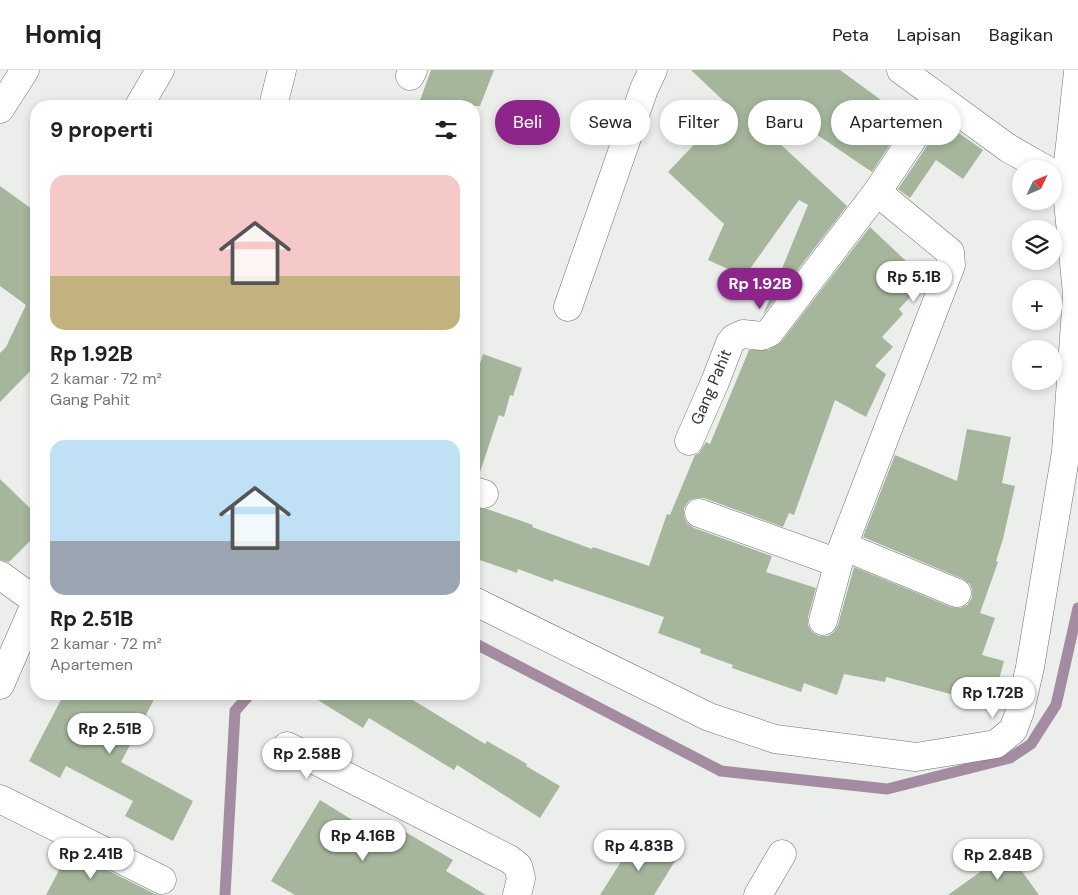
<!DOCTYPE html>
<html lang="id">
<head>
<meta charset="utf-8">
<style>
	body { margin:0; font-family:"DM Sans",sans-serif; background:#f6f6f6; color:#202124; height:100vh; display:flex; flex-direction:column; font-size:19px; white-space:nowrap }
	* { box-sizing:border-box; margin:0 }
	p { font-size:16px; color:#757577 }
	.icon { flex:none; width:28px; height:28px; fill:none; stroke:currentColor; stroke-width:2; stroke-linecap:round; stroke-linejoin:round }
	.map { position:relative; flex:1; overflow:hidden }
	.details { position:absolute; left:30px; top:30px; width:450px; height:600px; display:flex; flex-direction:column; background:#fff; border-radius:20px; box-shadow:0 2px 8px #0003 }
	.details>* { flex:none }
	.hud { position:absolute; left:495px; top:30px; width:475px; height:45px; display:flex; gap:10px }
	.needle { width:32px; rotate:46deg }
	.tools { position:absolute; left:1012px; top:90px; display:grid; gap:10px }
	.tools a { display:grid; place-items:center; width:50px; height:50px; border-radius:50%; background:#fff; box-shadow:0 2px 8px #0003; font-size:25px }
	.price { position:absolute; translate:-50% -42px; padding:0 11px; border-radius:18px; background:#fff; color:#222; font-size:16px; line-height:32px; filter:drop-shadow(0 1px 2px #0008) }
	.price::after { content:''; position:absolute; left:50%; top:30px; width:15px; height:11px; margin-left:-8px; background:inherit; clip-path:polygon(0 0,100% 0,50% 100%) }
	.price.current { background:#8d258b; color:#fff }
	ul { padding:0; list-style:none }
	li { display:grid; align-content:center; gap:10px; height:265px; padding:0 20px }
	li span { display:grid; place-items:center; height:155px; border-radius:15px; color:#555 }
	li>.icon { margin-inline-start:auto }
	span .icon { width:90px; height:90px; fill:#fffc; stroke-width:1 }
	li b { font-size:21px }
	h2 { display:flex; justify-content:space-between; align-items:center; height:60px; padding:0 20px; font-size:21px }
	.tag { padding:0 18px; border-radius:22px; background:#fff; box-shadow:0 2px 8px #0003; font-size:18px; line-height:45px }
	.tag.current { background:#8d258b; color:#fff }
	header { display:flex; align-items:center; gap:30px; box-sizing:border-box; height:70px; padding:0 25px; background:#fff; border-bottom:1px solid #e0e0e0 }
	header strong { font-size:24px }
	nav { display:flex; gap:28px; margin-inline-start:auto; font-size:18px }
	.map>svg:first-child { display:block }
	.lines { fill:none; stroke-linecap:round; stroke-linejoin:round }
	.stream { stroke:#a38ca1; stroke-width:11 }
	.building { fill:#a5b69c }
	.minor-casing { stroke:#70726f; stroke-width:29 }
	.minor { stroke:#fff; stroke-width:28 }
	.labels { text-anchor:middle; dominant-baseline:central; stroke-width:4; stroke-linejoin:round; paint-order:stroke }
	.street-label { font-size:16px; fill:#30312f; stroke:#fff }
</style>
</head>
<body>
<header>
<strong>Homiq</strong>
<nav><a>Peta</a><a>Lapisan</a><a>Bagikan</a></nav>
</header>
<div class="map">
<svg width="1078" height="825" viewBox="0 0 1078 825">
	<rect width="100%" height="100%" fill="#eceeeb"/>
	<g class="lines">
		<path class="stream" d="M474,573l247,128 166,18 123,-31 21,-14 25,-39 22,-97
			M225,825l10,-184 15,-17"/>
	</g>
	<path class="building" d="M431,0h63l-14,36h-62z
		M691,0h149l67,49 -35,53 -93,-63 -16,19 84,78 -84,109 45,-110 -9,-5 -52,73h-10l-29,-13 16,-36 -56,-52 62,-65z
		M943,52l40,28 -20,29 -27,-19 -26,38 -12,-9z
		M0,116l36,26v153l-36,37v-49l6,-6 20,-42 -26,-19z
		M870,157l56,53 -27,29 4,5 -21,23 11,10 -18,19 11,8 -20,43 -31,-17 -41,115 -5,-2 -6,14 -79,-29h-8l-7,3 -5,7v8l3,7 7,5 78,28 -6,16 50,16 -8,29v8l4,7 7,4h9l6,-4 4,-7 16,-58 97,40 9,1 7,-3 5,-7v-8l-2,-6 -7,-5 -100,-42 32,-82 62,26 10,-52 44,8 -9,46 13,3 -12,53 -7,22 2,1 -18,51 15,5 -13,37 22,6 -12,44 -106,-28 -1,5 -41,-8 -7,21 -33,-12 -3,9 -69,-24 1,-3 -33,-12 1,-4 -43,-16 6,-16 -110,-38 -1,3 -35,-13 -1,4 -43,-15v-51l13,2 46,16 -1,2 60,22 1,-2 56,19 18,-52 3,1 25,-60 4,-2 7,-11 4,2 39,-94h19l13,-8z
		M483,284l39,14 -9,28 -3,-1 -6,22 -5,-2 -20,60 -5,-1v-92z
		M0,409l36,35v21l-27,27 -9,-2z
		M64,624h93l-36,68 72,39 -20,40 -48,-25 8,-15 -67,-35 -6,12 -31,-17z
		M308,624h95l82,50 2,-3 40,23 -1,2 34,20 -20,32 -83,-53 -3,5 -85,-52 -6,10z
		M320,730l73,45 9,-15 51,30 -7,11 40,24h-191l-24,-14z
		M636,768l39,23 -21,34h-54z
		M69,781l86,43 5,1h-114z
		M1008,782l31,43h-91z"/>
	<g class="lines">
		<g class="minor-casing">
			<path id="minor" d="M901,0l107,78 37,21
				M410,6l3,-6
				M139,36l21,-36
				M273,36l9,-36
				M0,39l25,-39
				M568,237l76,-218 9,-19
				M689,371l26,-59 15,-39 4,-5 9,-4 19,2 7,-3 108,-141
				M474,421l10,3
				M699,443l139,50
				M843,476l114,47
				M0,505l36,26
				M474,531l235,116 66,22 141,18 80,-13 17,-14 7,-19 10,-44 36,-215 11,-158 -11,-113 12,-109
				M823,551l20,-75 108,-281 -1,-13 -73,-60 63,-94
				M0,615l36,-83
				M287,676l222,113 9,7 3,12 -4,17
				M0,729l162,81
				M758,825l24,-41"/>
		</g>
		<use href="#minor" class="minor"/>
	</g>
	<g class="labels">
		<g class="street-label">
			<text transform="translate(711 317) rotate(-67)">Gang Pahit</text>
		</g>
	</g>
</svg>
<div class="tools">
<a><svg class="needle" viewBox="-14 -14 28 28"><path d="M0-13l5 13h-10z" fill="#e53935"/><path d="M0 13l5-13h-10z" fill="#757577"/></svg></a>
<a><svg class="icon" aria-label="layers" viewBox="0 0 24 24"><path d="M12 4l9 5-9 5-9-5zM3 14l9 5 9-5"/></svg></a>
<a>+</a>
<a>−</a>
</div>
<b class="price" style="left:914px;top:233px">Rp 5.1B</b>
<b class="price current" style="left:760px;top:240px">Rp 1.92B</b>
<b class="price" style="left:993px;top:649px">Rp 1.72B</b>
<b class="price" style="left:110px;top:685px">Rp 2.51B</b>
<b class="price" style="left:307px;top:710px">Rp 2.58B</b>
<b class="price" style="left:363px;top:792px">Rp 4.16B</b>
<b class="price" style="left:639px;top:802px">Rp 4.83B</b>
<b class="price" style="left:91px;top:810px">Rp 2.41B</b>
<b class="price" style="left:998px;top:811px">Rp 2.84B</b>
<div class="hud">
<a class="tag current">Beli</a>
<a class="tag">Sewa</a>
<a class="tag">Filter</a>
<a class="tag">Baru</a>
<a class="tag">Apartemen</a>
</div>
<section class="details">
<h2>9 properti<svg class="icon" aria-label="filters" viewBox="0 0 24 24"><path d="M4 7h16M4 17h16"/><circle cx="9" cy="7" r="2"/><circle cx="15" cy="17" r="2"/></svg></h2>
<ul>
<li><span style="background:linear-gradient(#f6c9c9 65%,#c2b280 0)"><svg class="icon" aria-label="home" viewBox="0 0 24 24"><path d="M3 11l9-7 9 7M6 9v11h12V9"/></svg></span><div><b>Rp 1.92B</b><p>2 kamar · 72 m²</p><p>Gang Pahit</p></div></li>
<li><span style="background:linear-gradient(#bfe0f5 65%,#9aa5b1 0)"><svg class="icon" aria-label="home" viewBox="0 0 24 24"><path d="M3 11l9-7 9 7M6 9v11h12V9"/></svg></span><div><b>Rp 2.51B</b><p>2 kamar · 72 m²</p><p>Apartemen</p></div></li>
</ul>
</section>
</div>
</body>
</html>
